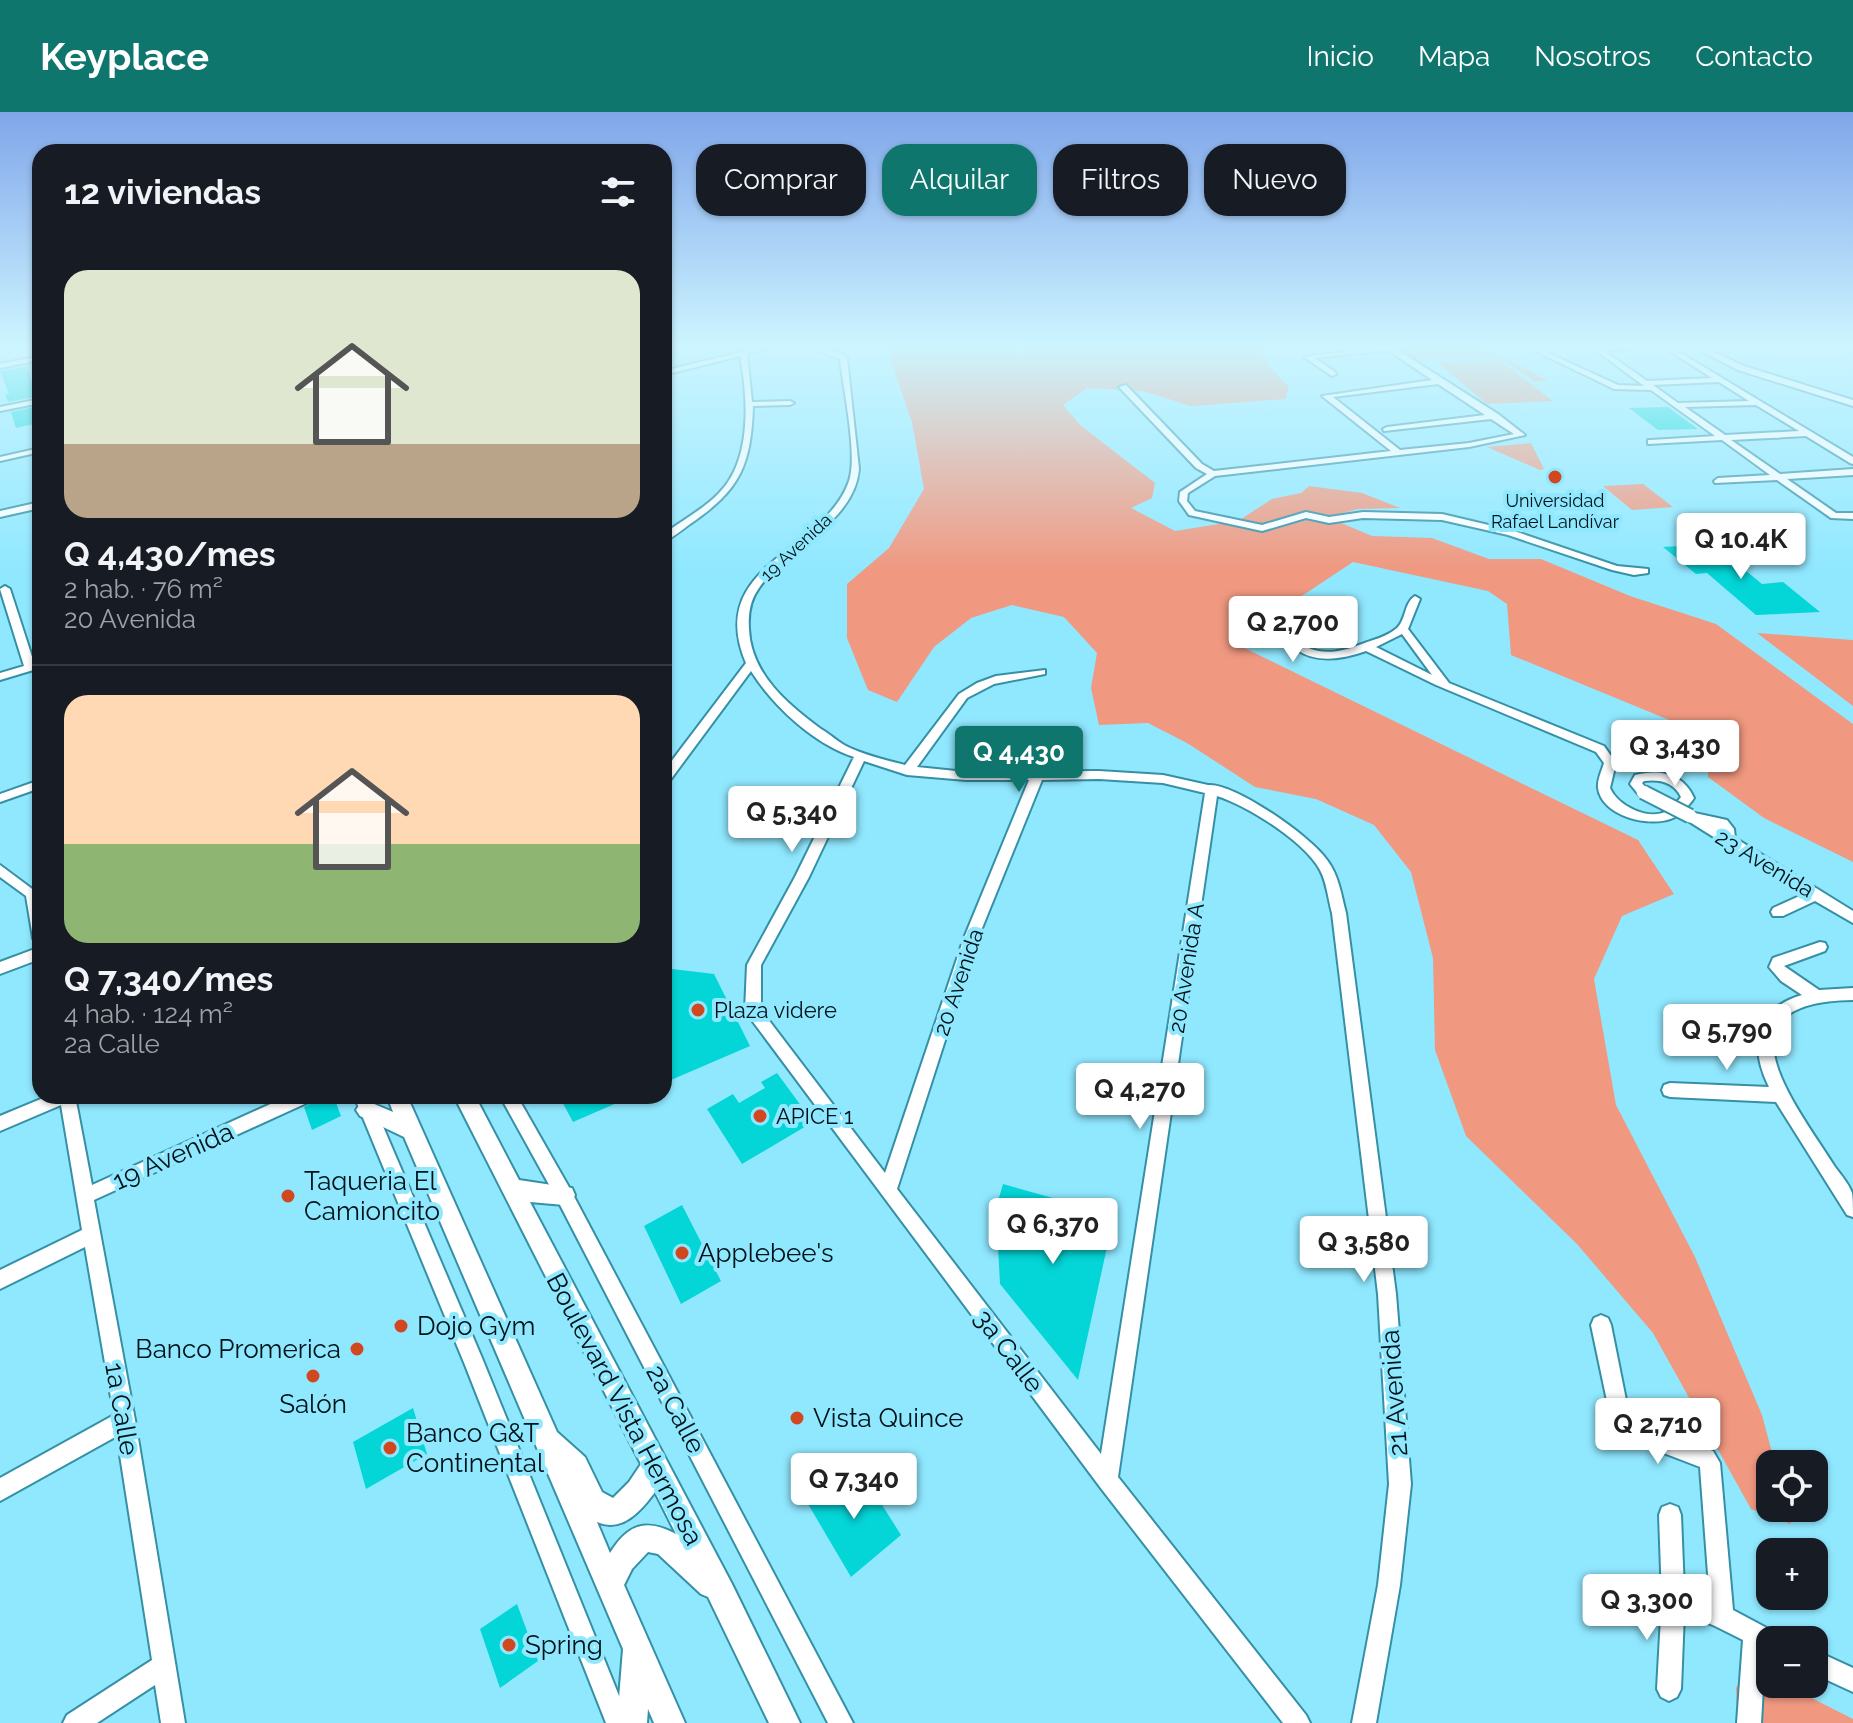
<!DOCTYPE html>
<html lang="es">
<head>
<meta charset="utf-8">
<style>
	body { margin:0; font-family:Raleway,sans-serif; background:#242831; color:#f1f3f6; height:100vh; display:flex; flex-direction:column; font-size:30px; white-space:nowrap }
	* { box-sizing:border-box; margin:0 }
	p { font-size:26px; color:#9ea1a6 }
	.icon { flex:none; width:44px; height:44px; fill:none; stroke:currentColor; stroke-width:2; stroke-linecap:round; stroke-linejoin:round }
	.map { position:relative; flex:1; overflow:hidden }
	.drawer { position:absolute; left:32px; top:32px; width:640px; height:960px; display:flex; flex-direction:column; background:#171b24; border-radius:24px; box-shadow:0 2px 6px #0004 }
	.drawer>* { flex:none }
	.hud { position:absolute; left:696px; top:32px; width:760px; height:72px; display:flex; gap:16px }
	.controls { position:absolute; left:1756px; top:1338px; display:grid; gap:16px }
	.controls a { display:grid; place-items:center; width:72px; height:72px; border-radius:16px; background:#171b24; box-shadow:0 2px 6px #0004; font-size:40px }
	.price { position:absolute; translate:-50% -68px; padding:0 18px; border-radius:8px; background:#fff; color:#222; font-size:26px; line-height:52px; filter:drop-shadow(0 2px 4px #0008) }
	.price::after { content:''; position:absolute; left:50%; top:48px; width:24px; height:18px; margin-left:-12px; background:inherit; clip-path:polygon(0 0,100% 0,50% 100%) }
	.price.active { background:#0f766e; color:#fff }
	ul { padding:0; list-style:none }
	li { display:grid; align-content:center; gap:16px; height:424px; padding:0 32px }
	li+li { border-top:2px solid #363941 }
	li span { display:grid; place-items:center; height:248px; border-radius:24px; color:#555 }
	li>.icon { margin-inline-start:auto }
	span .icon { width:144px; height:144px; fill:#fffc; stroke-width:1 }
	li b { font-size:34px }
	h2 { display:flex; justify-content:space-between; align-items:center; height:96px; padding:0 32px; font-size:34px }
	.chip { padding:0 28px; border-radius:24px; background:#171b24; box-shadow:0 2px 6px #0004; font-size:28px; line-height:72px }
	.chip.active { background:#0f766e; color:#fff }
	header { display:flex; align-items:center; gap:48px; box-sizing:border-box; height:112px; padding:0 40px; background:#0f766e; color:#fff }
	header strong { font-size:38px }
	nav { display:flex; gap:44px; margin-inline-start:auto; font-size:28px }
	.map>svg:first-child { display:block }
	.green { fill:#f09880 }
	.building { fill:#04d5d7 }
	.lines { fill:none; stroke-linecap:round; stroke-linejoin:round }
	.minor-casing { stroke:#3590a5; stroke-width:4 }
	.major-casing { stroke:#3590a5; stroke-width:4 }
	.minor { fill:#fff; fill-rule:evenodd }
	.major { fill:#fff; fill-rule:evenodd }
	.minor-bridge-casing { stroke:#3590a5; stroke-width:17; stroke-linecap:butt }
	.minor-bridge { stroke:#fff; stroke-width:13 }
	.poi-dot { fill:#d14820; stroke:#90e8ff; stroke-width:3 }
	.labels { text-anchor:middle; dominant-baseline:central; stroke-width:8; stroke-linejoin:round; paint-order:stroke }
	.far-poi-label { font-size:18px; fill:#001319; stroke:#90e8ff }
	.far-street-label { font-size:18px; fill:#001319; stroke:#90e8ff }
	.street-label { font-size:22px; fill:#001319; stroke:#90e8ff }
	.poi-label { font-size:22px; fill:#001319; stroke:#90e8ff; text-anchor:start }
	.near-street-label { font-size:26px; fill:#001319; stroke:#90e8ff }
	.near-poi-label { font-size:26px; fill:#001319; stroke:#90e8ff; text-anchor:start }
</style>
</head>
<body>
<header>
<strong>Keyplace</strong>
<nav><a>Inicio</a><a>Mapa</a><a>Nosotros</a><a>Contacto</a></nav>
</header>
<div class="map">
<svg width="1853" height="1611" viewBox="0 0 1853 1611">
	<rect width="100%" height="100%" fill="#90e8ff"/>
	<path class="green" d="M883,234h396l-17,6 8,15 19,20 -4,12 -94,7 -48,-15 -56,-3 -24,17 17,20 75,58 -3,15 -21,10 44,23 63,-10 34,-22 29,-6 8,-7 53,7 38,15 -42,1 -31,8 45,19 60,2 57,21h52l89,37 86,28 137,100v138l-89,-44 -56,-41v-26l-17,-22 -180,-74 -4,-51 -19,-13 -135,-29 -121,80 406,198 36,54 -52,22 -28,63 22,126 79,152 67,158 13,49h-5v44h17l4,16 -40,-15 -98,-176 -76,-89 -111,-108 -31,-86 -2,-92 -22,-86 -37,-47 -58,-26 -61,-12 -68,-44 -39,-20 -49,2 -8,-37 6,-35 -33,-36 -52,-12 -41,13 -37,29 -37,55 -29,-12 -21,-52v-54l42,-36 35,-59 -12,-67 -26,-75z
		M1391,234h91l65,34 -12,2 -36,-25 -85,2z
		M1498,247l55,42 -66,3 -50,-42z
		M1531,331l13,26 -4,1 -53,-23z
		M1643,372l30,23 -41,3 -29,-24z
		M1757,521l96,7v66z
		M1758,1558l12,7v7h14l69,35v4h-116l-1,-35 7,-13z"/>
	<path class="building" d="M27,254l7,23 6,-2v9l-32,6 -3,-8h4l-9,-23z
		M38,294v17l-22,5 -5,-16z
		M1668,295l30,22 -40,1 -29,-22z
		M1713,432l49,40 21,-2 37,30 -64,3 -49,-42 -11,1 -33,-27z
		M664,856l50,6 36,72 -86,37z
		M777,961l36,49 -71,42 -35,-55 26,-15 6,9 26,-15 -4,-6z
		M559,984h74l-60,26z
		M324,985l11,3 6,16 -29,14 -8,-23z
		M1003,1072l111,31 -36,165 -78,-96 -4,-76z
		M682,1093l39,76 -40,23 -37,-78z
		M413,1296l14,46 -61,35 -13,-47z
		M857,1353l44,70 -50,42 -43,-73z
		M517,1492l21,57 -38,27 -20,-59z"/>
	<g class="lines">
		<g class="minor-casing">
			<path id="minor" d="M765,234h10l-28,8 5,48 38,-1 4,2 -4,2 -37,1c-2,60 -13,84 -63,118 -8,6 -17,13 -26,18v-8c18,-14 39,-24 55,-41 33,-33 29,-95 21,-137l-76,19v-4z
				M807,234c14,0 29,3 40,12l12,111c-5,55 -72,77 -100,119 -9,12 -11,26 -10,41 2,45 38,75 72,100 9,5 17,13 25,17 18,9 40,14 59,19l54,-71 18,-11 19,-7 49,-6v4l-51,10 -27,14 -50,69 49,5 133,-1 64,4 45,10c25,-3 104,52 119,75 12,16 14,34 19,53l50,381 15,190 -11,101 -24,138h-24l26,-138 11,-101 -11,-190 -46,-381c-4,-14 -5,-30 -12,-43 -16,-29 -72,-64 -103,-74l-99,681 188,238 4,8h-27l-183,-236 -355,-476 2,-46 48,-88 59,-120c-40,-13 -81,-51 -103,-86l-83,112 -4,1v-13l82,-108c-42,-99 79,-111 103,-182 9,-27 -6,-93 -9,-122zM864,649l43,14 59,5h63l-65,158 -79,235 -124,-163v-45l48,-88zM1099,667l64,4 42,10 -104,661 -204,-265 81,-251 64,-158z
				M1383,234l10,1 105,67 27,21 -56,12 -254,29 -27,17 -1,8 8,10 67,14 44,-13 23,5 34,-5 79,2 72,17 103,35 31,3v4l-14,2 -22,-5 -104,-35 -66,-15 -79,-2 -34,5 -23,-5 -44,13 -73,-16 -10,-14 1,-9 27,-18 -11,-6 -77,-81 7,-2 76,79 12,7 177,-20 -69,-55 110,-16 -44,-30 -73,8 20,14 1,2 -4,2 -28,-19zM1438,272l47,31 -98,12 -4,2 1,2 107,-12 23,15 -45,9 -69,7 -67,-53z
				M1525,234h8l85,39 26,1 -54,-40h71l-3,2 -55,2 44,31 65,-3 -50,-32h7l184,111v7l-3,-1 -44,-27 -75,4 49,34 73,-5v6l-66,4 49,34h17v6l-22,-1 -54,-38 -62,3 -1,-2 4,-3 52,-3 -48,-35 -74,4v-4h3l64,-4 -64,-46 -37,-1zM1719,270l30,19 -71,2 -25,-18zM1756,293l43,26 -74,4 -40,-28z
				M40,244v4l-40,8v-4z
				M40,287v4l-40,8v-4z
				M40,336v4l-40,9v-4z
				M40,390v6l-40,9v-6z
				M5,474l5,3 24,74 6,-1v6l-40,12v-7l24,-7 -24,-77z
				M1415,484l5,3 -12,30 41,54 155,63 12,17 -6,25c8,18 38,33 57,23 5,-3 10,-9 14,-14 -7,-15 -21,-18 -37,-16l-2,2 7,9 -6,4 -4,-1 -9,-11 5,-9c24,-6 48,-2 59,23l-2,3c-5,6 -11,14 -19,17 -22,10 -71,-1 -75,-30 -1,-8 4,-18 6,-25l-8,-11 -160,-67 -70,-34c-23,8 -50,13 -70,-2l-1,-15 5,-3 5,3 1,13c20,9 37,4 56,-3 10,-4 25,-7 35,-16 9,-8 7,-25 18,-32zM1402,522l30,41 -56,-28z
				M40,668v8l-40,14v-8z
				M1690,700l37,8 7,9 1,9 118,73v12l-38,-22 -32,15h-10l-2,-4 2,-4 31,-14 -119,-75 -1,-3 1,-3z
				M0,753l39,29 1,49 -5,-1 -2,-4 -7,-42 -26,-19z
				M1820,830l5,1 2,4 -2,4 -41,15 35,24 34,-2v12c-142,2 -59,102 -18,167 6,8 14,17 17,26 1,6 1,17 1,24l-6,-2 -71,-113 -106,-5 -6,-2 -2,-5 2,-5 6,-2 99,4c-20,-41 -15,-78 33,-92l-21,-14 -12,-14 4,-9z
				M40,835v12l-40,15v-12z
				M48,984h27l17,89 196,-89h25l-2,5 -217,99 41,220 50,303h-24l-6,-38 -58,38h-34l4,-8 85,-55 -35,-224 -117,65v-23l114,-63 -29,-168 -85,42v-19l82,-40 -21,-125 -61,26v-15z
				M354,984h16l112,262 148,365h-24l-141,-358z
				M500,984h17l53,93 283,534h-25l-270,-522z
				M1601,1203l7,3 3,7 19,95 83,31 7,12 13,147 45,24 3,6h-11v13l-5,-1 -4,71h-24l6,-83 -28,-14 -31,-13 -3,76 -4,8 -8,4 -8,-4 -4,-8 5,-91 -3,-83 3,-8 8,-3 8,3 3,8 3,76 26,10 -10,-134 -86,-33 -23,-109 3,-7z
				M1814,1538l39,18v24l-39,-18z"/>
		</g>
		<g class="major-casing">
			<path id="major" d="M1691,234h10l43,20 109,34v6l-115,-36z
				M387,984h20l150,336 28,25 17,35 11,6 16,-16 12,-18 -187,-368h21l44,84 53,8 3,7 -3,7 -8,3 -34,-3 202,382 68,139h-31l-61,-126 -7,-3 -43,-40 -10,-2 -16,17 -8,16 61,138h-31l-6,-14 -1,14h-30l6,-74 -219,-512 -44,-21 -4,-6 4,-6 7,-3 26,11zM655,1380l21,42c-30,-16 -48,-10 -66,19l-13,-31c25,11 44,-11 58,-30z"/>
		</g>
		<use href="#minor" class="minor"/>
		<use href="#major" class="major"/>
		<g class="minor-bridge-casing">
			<path id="minor-bridge" d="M1643,680l47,24"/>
		</g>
		<use href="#minor-bridge" class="minor-bridge"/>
	</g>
	<linearGradient id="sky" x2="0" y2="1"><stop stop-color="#80a6ea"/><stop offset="0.51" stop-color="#cdf5ff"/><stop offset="1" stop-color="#cdf5ff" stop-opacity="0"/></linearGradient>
	<rect width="1853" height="459" fill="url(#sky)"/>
	<g class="poi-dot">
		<circle cx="1555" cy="365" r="8"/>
		<circle cx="698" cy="898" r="8"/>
		<circle cx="760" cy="1004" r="8"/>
		<circle cx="288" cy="1084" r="8"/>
		<circle cx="682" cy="1141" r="8"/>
		<circle cx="401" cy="1214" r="8"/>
		<circle cx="357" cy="1237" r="8"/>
		<circle cx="313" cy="1264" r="8"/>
		<circle cx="797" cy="1306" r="8"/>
		<circle cx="390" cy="1336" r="8"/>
		<circle cx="509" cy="1533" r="8"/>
	</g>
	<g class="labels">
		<g class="far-poi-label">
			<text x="1555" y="388">Universidad<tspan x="1555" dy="21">Rafael Landívar</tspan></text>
		</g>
		<g class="far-street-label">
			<text transform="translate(796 435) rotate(-43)">19 Avenida</text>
		</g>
		<g class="street-label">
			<text transform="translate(1765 751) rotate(31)">23 Avenida</text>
			<text transform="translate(1186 856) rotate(-81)">20 Avenida A</text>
			<text transform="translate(958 870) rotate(-71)">20 Avenida</text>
		</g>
		<g class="poi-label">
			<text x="714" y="898">Plaza videre</text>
			<text x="776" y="1004">APICE 1</text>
		</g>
		<g class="near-street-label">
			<text transform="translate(173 1044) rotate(-24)">19 Avenida</text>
			<text transform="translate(1009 1239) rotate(53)">3a Calle</text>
			<text transform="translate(1394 1281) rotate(-94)">21 Avenida</text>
			<text transform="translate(122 1297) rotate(80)">1a Calle</text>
			<text transform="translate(625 1297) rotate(62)">Boulevard Vista Hermosa</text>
			<text transform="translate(676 1297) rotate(62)">2a Calle</text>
		</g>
		<g class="near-poi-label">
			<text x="304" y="1069">Taqueria El<tspan x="304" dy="30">Camioncito</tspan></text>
			<text x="698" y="1141">Applebee's</text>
			<text x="417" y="1214">Dojo Gym</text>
			<text x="341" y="1237" text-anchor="end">Banco Promerica</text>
			<text x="313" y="1292" text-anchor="middle">Salón</text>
			<text x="813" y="1306">Vista Quince</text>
			<text x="406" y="1321">Banco G&amp;T<tspan x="406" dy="30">Continental</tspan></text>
			<text x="525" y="1533">Spring</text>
		</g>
	</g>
</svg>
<div class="controls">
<a><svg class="icon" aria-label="locate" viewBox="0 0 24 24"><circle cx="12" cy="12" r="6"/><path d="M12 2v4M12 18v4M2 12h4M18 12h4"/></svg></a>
<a>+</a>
<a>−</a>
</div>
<b class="price" style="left:1741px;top:469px">Q 10.4K</b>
<b class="price" style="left:1293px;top:552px">Q 2,700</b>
<b class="price" style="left:1675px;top:676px">Q 3,430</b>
<b class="price active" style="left:1019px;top:682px">Q 4,430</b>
<b class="price" style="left:792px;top:742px">Q 5,340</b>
<b class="price" style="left:1727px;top:960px">Q 5,790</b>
<b class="price" style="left:1140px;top:1019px">Q 4,270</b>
<b class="price" style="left:1053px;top:1154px">Q 6,370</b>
<b class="price" style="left:1364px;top:1172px">Q 3,580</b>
<b class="price" style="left:1658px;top:1354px">Q 2,710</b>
<b class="price" style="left:854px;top:1409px">Q 7,340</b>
<b class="price" style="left:1647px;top:1530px">Q 3,300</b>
<div class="hud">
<a class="chip">Comprar</a>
<a class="chip active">Alquilar</a>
<a class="chip">Filtros</a>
<a class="chip">Nuevo</a>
</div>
<section class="drawer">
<h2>12 viviendas<svg class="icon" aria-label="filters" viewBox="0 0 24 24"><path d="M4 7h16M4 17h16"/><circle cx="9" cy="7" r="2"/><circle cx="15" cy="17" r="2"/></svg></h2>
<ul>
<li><span style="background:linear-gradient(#dfe7d0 70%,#b9a48a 0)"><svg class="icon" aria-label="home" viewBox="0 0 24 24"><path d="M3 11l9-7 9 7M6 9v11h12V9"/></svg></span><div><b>Q 4,430/mes</b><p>2 hab. · 76 m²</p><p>20 Avenida</p></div></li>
<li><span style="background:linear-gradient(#ffd9b3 60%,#8fb573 0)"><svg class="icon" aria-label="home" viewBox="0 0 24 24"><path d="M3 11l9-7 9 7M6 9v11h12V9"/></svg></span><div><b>Q 7,340/mes</b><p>4 hab. · 124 m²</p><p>2a Calle</p></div></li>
</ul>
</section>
</div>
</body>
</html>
